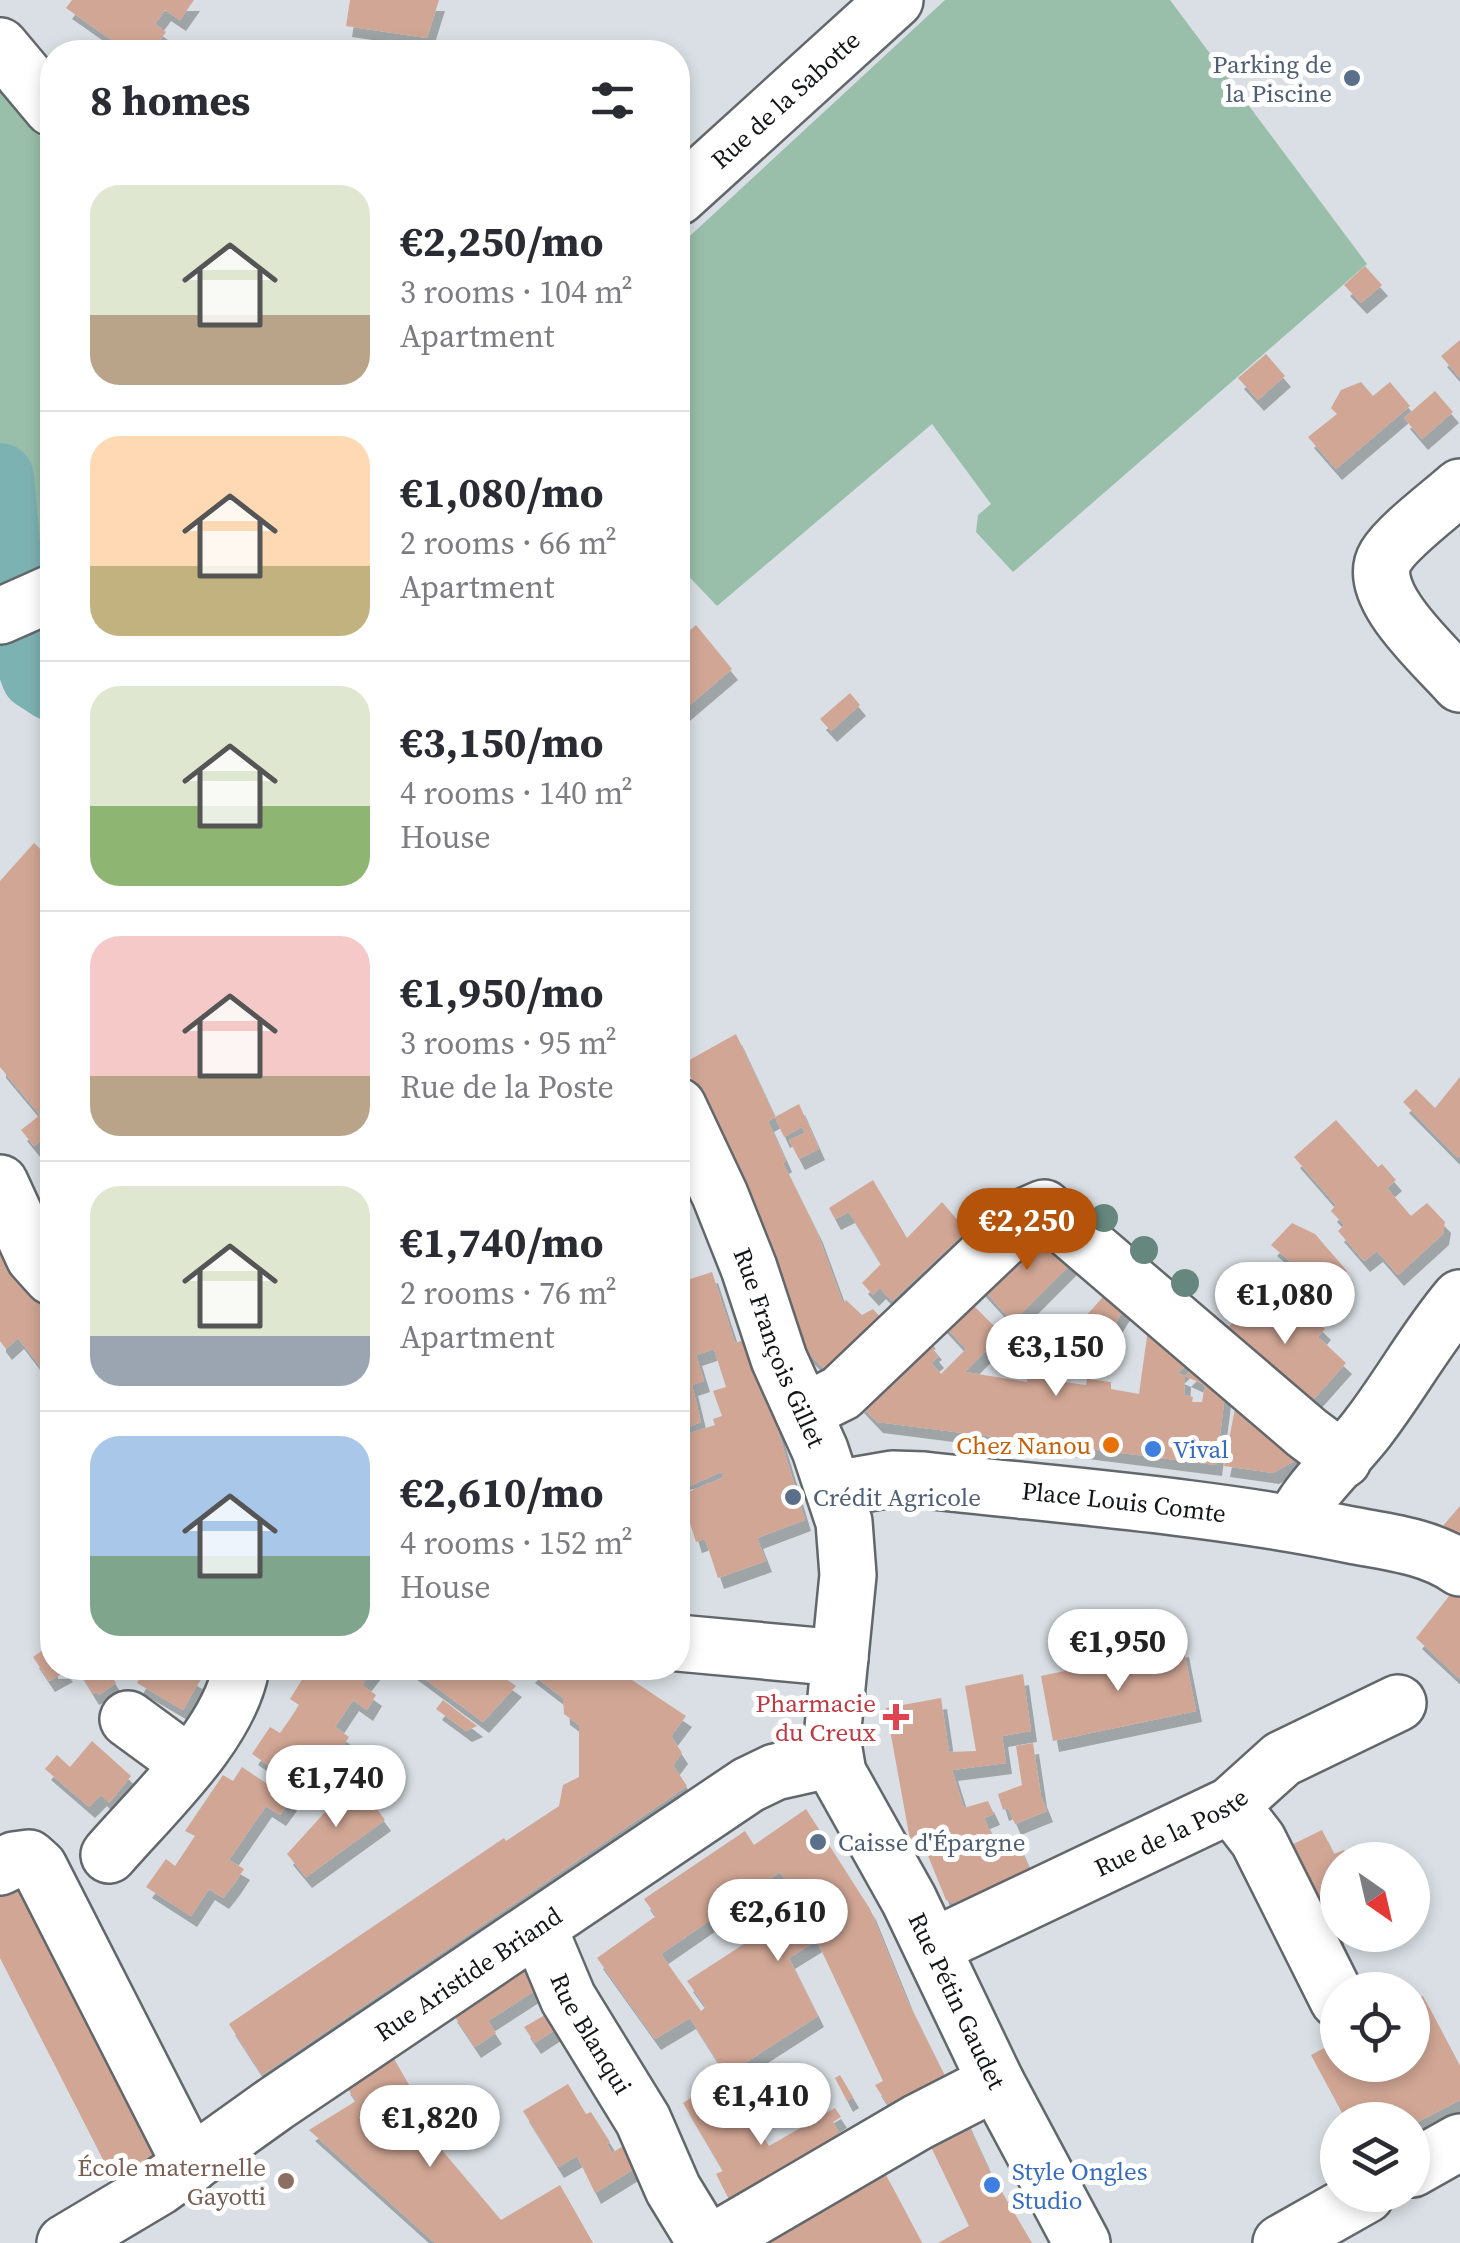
<!DOCTYPE html>
<html lang="en">
<head>
<meta charset="utf-8">
<style>
	body { margin:0; font-family:"Source Serif 4",serif; background:#f2f2f3; color:#2b2b33; height:100vh; display:flex; flex-direction:column; font-size:38px; white-space:nowrap }
	* { box-sizing:border-box; margin:0 }
	p { font-size:32px; color:#7c7c81 }
	.icon { flex:none; width:55px; height:55px; fill:none; stroke:currentColor; stroke-width:2; stroke-linecap:round; stroke-linejoin:round }
	.map { position:relative; flex:1; overflow:hidden }
	.sheet { position:absolute; left:40px; top:40px; width:650px; height:1640px; display:flex; flex-direction:column; background:#fff; border-radius:40px; box-shadow:0 5px 15px #0003 }
	.sheet>* { flex:none }
	.needle { width:65px; rotate:146deg }
	.fabs { position:absolute; left:1320px; top:1842px; display:grid; gap:20px }
	.fabs a { display:grid; place-items:center; width:110px; height:110px; border-radius:50%; background:#fff; box-shadow:0 5px 15px #0003; font-size:50px }
	.price { position:absolute; translate:-50% -85px; padding:0 22px; border-radius:35px; background:#fff; color:#222; font-size:32px; line-height:65px; filter:drop-shadow(0 2px 5px #0008) }
	.price::after { content:''; position:absolute; left:50%; top:60px; width:30px; height:22px; margin-left:-15px; background:inherit; clip-path:polygon(0 0,100% 0,50% 100%) }
	.price.active { background:#b45309; color:#fff }
	ul { padding:0; list-style:none }
	li { display:flex; align-items:center; gap:30px; height:250px; padding:0 50px }
	li+li { border-top:2px solid #e1e1e2 }
	li span { display:grid; place-items:center; flex:none; width:280px; height:200px; border-radius:30px; color:#555 }
	li>.icon { margin-inline-start:auto }
	span .icon { width:120px; height:120px; fill:#fffc; stroke-width:1 }
	li b { font-size:42px }
	h2 { display:flex; justify-content:space-between; align-items:center; height:120px; padding:0 50px; font-size:42px }
	.map>svg:first-child { display:block }
	.green { fill:#99bfaa }
	.lines { fill:none; stroke-linecap:round; stroke-linejoin:round }
	.river { stroke:#7db2b3; stroke-width:68 }
	.building { fill:#d1a695; fill-rule:evenodd; filter:url(#shadow) }
	.minor-casing { stroke:#62676b; stroke-width:60 }
	.major-casing { stroke:#62676b; stroke-width:60 }
	.minor { stroke:#fff; stroke-width:55 }
	.major { stroke:#fff; stroke-width:55 }
	.tree { fill:#66877d }
	.service-dot { fill:#5c6f8a; stroke:#fff; stroke-width:4 }
	.food-dot { fill:#e8710a; stroke:#fff; stroke-width:4 }
	.shop-dot { fill:#3f7fe0; stroke:#fff; stroke-width:4 }
	.health-dot { fill:#e0444e; stroke:#fff; stroke-width:4 }
	.education-dot { fill:#8d6e63; stroke:#fff; stroke-width:4 }
	.labels { text-anchor:middle; dominant-baseline:central; stroke-width:10; stroke-linejoin:round; paint-order:stroke }
	.service-label { font-size:25px; fill:#4e5e75; stroke:#fff; text-anchor:start }
	.street-label { font-size:25px; fill:#131517; stroke:#fff }
	.food-label { font-size:25px; fill:#c56008; stroke:#fff; text-anchor:end }
	.shop-label { font-size:25px; fill:#366cbe; stroke:#fff; text-anchor:start }
	.health-label { font-size:25px; fill:#be3a42; stroke:#fff; text-anchor:end }
	.education-label { font-size:25px; fill:#785e54; stroke:#fff; text-anchor:end }
</style>
</head>
<body>
<div class="map">
<svg width="1460" height="2243" viewBox="0 0 1460 2243">
	<defs>
		<filter id="shadow"><feDropShadow dx="6" dy="11" stdDeviation="0" flood-color="#0004"/></filter>
	</defs>
	<rect width="100%" height="100%" fill="#d9dfe4"/>
	<path class="green" d="M945,0h225l197,264 -354,308 -37,-40 2,-17 13,-11 -59,-80 -215,182 -39,-41v-318z
		M0,88l52,63v419l-52,22z"/>
	<g class="lines">
		<path class="river" d="M0,477l10,110
			M24,646l11,30 17,11"/>
	</g>
	<path class="building" d="M72,0h122l-14,20 -15,-10 -10,14 11,8 -14,20h-20l-26,-16 -40,-28z
		M350,0h89l-12,38 -81,-12z
		M1365,266l17,19 -21,18 -17,-18z
		M1460,340v38l-19,-22z
		M1266,354l19,22 -27,24 -20,-22z
		M1361,382l12,14 17,-14 20,24 -74,63 -28,-32 29,-23 -6,-6 10,-18z
		M1435,391l18,21 -31,27 -18,-21z
		M696,625l36,44 -54,46v-75z
		M850,693l10,12 -29,26 -11,-12z
		M34,843l18,17v272l-18,14 -13,-16 19,-15 -40,-48v-186z
		M736,1034l39,83 -7,4 18,40 -3,2 34,69 26,71 3,-3 16,15 11,-6 11,12 -52,56 -32,-32 -76,-197 -40,-85z
		M1460,1077v79l-2,2 -55,-56 13,-13 19,19z
		M799,1104l20,45 -20,10 -10,-19 16,-7 -3,-6 -18,10 -9,-20z
		M1336,1120l42,47 4,-3 14,16 -9,8 24,28 16,-13 18,19 -2,12 -45,41 -21,-24 -13,10 -26,-30 6,-6 -13,-14 5,-6 -42,-48z
		M873,1180l34,58 35,-36 25,29 -75,70 -12,-13 -7,7 -11,-12 19,-19 -32,-52 -14,7 -6,-11z
		M1292,1223l23,11 32,37 -20,22 -56,-48z
		M1040,1227l37,31 -64,64 -34,-37z
		M0,1249l52,58v63l-7,3 -27,-35 -12,11 -6,-8z
		M712,1272l23,71 15,-5 55,182 -48,18 9,23 -48,17 -13,-39 -9,3 -15,-47 43,-18 -3,-5 -31,14 -3,-8 -5,2 -2,-6 6,-2 -8,-27v-8l37,-12 -2,-6 9,-3 -9,-25 13,-4 -12,-38 -18,6 8,26 -12,4 9,37 -23,9v-71l6,-2 -6,-17v-58z
		M1111,1288l17,15 -18,29 -25,-15z
		M1265,1288l27,25 8,-8 25,24 -7,8 28,26 -41,46 -84,-74z
		M966,1298l36,36 -37,38 62,10 8,-46 26,15 -4,30 29,4 1,-6 24,3v7l28,5 10,-72 44,37 -15,14 7,3 13,-13 28,25 -10,77 -339,-43 -19,-20 68,-65 10,12 -3,2 5,6 -7,6 10,11 25,-25 -25,-27zM1185,1376l20,9 -3,17h-10l1,-5 -9,-2z
		M1237,1398l66,58 -30,17 -49,-7z
		M1460,1506v36l-18,-15z
		M1457,1586l3,3v90l-44,-41z
		M52,1619v49h12l3,3 -18,10 -16,-24 19,-13 -11,-18z
		M1183,1646l13,65 -143,30 -12,-65z
		M77,1668h29l10,15 -17,12 -2,-3 -4,2z
		M146,1668h49l-4,7 9,5 -17,30 -46,-27z
		M324,1668h51l-13,17 14,10 -9,15 -14,-10 -18,27 14,10 -10,15 -11,14 -14,-9 -18,27 -44,-30 18,-27 10,6 10,-14 9,-14 -9,-6 18,-29 10,6z
		M410,1668h80l26,18 -33,36z
		M533,1668h81l72,48 -15,20 11,17 -9,12 14,21 -425,289 -33,-51 275,-186 2,3 53,-35 4,-21 16,-8v-52l-15,-11 -1,-16 -34,-26z
		M1023,1674l8,57 -29,5 4,27 -54,7 12,38 24,-7 6,13 -10,4 13,29 19,-8 14,31 -72,35 -12,-5 -24,-59 -11,4 -25,-137 55,-10 8,54 27,-1 -11,-65z
		M443,1700l34,26 -11,5 -30,-22z
		M92,1741l39,35 -22,27 -8,-8 -12,12 -44,-38 12,-14 13,12z
		M1033,1743l8,53 6,15 -32,13 -7,-16 -5,2 -5,-16 24,-9 -6,-39z
		M242,1767l49,33 -11,15 -14,-9 -37,54 15,9 -10,15 -11,14 -14,-9 -18,27 -45,-29 20,-28 9,7 20,-30 -10,-5 38,-56 10,6z
		M355,1779l30,41 -79,57 -19,-23z
		M806,1809l64,100 37,91 46,93 -52,32 -26,-40 8,-4 -66,-140 6,-4 -43,-65 -119,82 40,57 5,-4 -19,-26 111,-72 20,31 -29,18 29,58 -92,59 -36,-57 -35,21 -58,-81 59,-42 -12,-17 101,-68 9,14z
		M1322,1830l12,24 10,-4 5,10h-11v78l-59,-87z
		M22,1873l142,280 -51,26 -113,-221v-74z
		M520,1964l19,24 -51,33 8,12 -21,14 -24,-36z
		M1423,1996l37,70v34l-48,25v-5h-66l-35,-65 27,-14v24h74v-63z
		M552,2011l9,15 -26,17 -11,-16z
		M390,2052l33,57 -10,7 88,104 59,-35 33,58h-158l-126,-113 47,-29 -12,-18z
		M726,2075l43,71 66,-38 6,9 -8,5 19,33 -114,62 -22,-43 7,-3 -40,-68z
		M840,2075l13,22 -6,4 -12,-23z
		M568,2084l18,30 5,-2 19,30 -3,2 5,9 17,-11 13,22 -47,29 -18,-37 -19,11 -35,-56z
		M961,2109l28,61 43,73h-94l31,-17 -48,-100z
		M886,2175l36,68h-188l122,-54z"/>
	<g class="lines">
		<g class="minor-casing">
			<g id="minor">
				<path id="s1" d="M678,197l217,-197"/>
				<path d="M1460,487c-19,17 -62,49 -74,69 -23,38 51,101 74,128"/>
				<path d="M0,616l52,-23"/>
				<path d="M0,1183l34,74 18,20"/>
				<path d="M803,1412l38,-19 187,-178 16,-7 263,225 36,27"/>
				<path d="M1294,1523c10,-29 56,-70 76,-98 32,-42 56,-87 90,-127"/>
				<path d="M678,1643l162,15"/>
				<path d="M128,1719l60,44"/>
				<path d="M1231,1805l27,35 80,160"/>
				<path d="M109,1855c44,-51 120,-120 132,-187"/>
				<path d="M0,1867l14,-7 15,-2 10,9 152,298"/>
				<path id="s2" d="M535,1930l12,18 21,50 75,122 30,69 33,54"/>
				<path id="s3" d="M932,1947l299,-142 51,-46 116,-56"/>
				<path d="M1412,2169l48,-27"/>
				<path id="s4" d="M65,2243l94,-56 116,-83 473,-319 27,-13 58,-13"/>
				<path d="M711,2243l207,-121 78,-40"/>
				<path d="M1281,2243l85,-48"/>
			</g>
		</g>
		<g class="major-casing">
			<g id="major">
				<path d="M0,46l52,62"/>
				<path id="s5" d="M678,1106l42,89 29,73 30,91 41,91 24,72 4,53 -16,163 6,35 71,127 87,182 86,161"/>
				<path id="s6" d="M834,1489l58,-10 32,1c142,16 286,26 427,55 36,7 78,11 109,33"/>
			</g>
		</g>
		<use href="#minor" class="minor"/>
		<use href="#major" class="major"/>
	</g>
	<g class="tree">
		<circle cx="1104" cy="1218" r="14"/>
		<circle cx="1144" cy="1250" r="14"/>
		<circle cx="1185" cy="1283" r="14"/>
	</g>
	<g class="service-dot">
		<circle cx="1352" cy="78" r="10"/>
		<circle cx="793" cy="1497" r="10"/>
		<circle cx="818" cy="1842" r="10"/>
	</g>
	<circle class="food-dot" cx="1111" cy="1445" r="10"/>
	<g class="shop-dot">
		<circle cx="1153" cy="1449" r="10"/>
		<circle cx="992" cy="2185" r="10"/>
	</g>
	<path class="health-dot" d="M891 1702h10v10h10v10h-10v10h-10v-10h-10v-10h10z"/>
	<circle class="education-dot" cx="286" cy="2181" r="10"/>
	<g class="labels">
		<g class="service-label">
			<text x="1332" y="64" text-anchor="end">Parking de<tspan x="1332" dy="29">la Piscine</tspan></text>
			<text x="813" y="1497">Crédit Agricole</text>
			<text x="838" y="1842">Caisse d'Épargne</text>
		</g>
		<g class="street-label">
			<text stroke="none"><textPath href="#s1" startOffset="145">Rue de la Sabotte</textPath></text>
			<text stroke="none"><textPath href="#s5" startOffset="262">Rue François Gillet</textPath></text>
			<text stroke="none"><textPath href="#s6" startOffset="292">Place Louis Comte</textPath></text>
			<text stroke="none"><textPath href="#s3" startOffset="265">Rue de la Poste</textPath></text>
			<text stroke="none"><textPath href="#s4" startOffset="485">Rue Aristide Briand</textPath></text>
			<text stroke="none"><textPath href="#s5" startOffset="958">Rue Pétin Gaudet</textPath></text>
			<text stroke="none"><textPath href="#s2" startOffset="118">Rue Blanqui</textPath></text>
		</g>
		<g class="food-label">
			<text x="1091" y="1445">Chez Nanou</text>
		</g>
		<g class="shop-label">
			<text x="1173" y="1449">Vival</text>
			<text x="1012" y="2171">Style Ongles<tspan x="1012" dy="29">Studio</tspan></text>
		</g>
		<g class="health-label">
			<text x="876" y="1703">Pharmacie<tspan x="876" dy="29">du Creux</tspan></text>
		</g>
		<g class="education-label">
			<text x="266" y="2167">École maternelle<tspan x="266" dy="29">Gayotti</tspan></text>
		</g>
	</g>
</svg>
<div class="fabs">
<a><svg class="needle" viewBox="-14 -14 28 28"><path d="M0-13l5 13h-10z" fill="#e53935"/><path d="M0 13l5-13h-10z" fill="#7c7c81"/></svg></a>
<a><svg class="icon" aria-label="locate" viewBox="0 0 24 24"><circle cx="12" cy="12" r="6"/><path d="M12 2v4M12 18v4M2 12h4M18 12h4"/></svg></a>
<a><svg class="icon" aria-label="layers" viewBox="0 0 24 24"><path d="M12 4l9 5-9 5-9-5zM3 14l9 5 9-5"/></svg></a>
</div>
<b class="price active" style="left:1027px;top:1273px">€2,250</b>
<b class="price" style="left:1285px;top:1347px">€1,080</b>
<b class="price" style="left:1056px;top:1399px">€3,150</b>
<b class="price" style="left:1118px;top:1694px">€1,950</b>
<b class="price" style="left:336px;top:1830px">€1,740</b>
<b class="price" style="left:778px;top:1964px">€2,610</b>
<b class="price" style="left:761px;top:2148px">€1,410</b>
<b class="price" style="left:430px;top:2170px">€1,820</b>
<section class="sheet">
<h2>8 homes<svg class="icon" aria-label="filters" viewBox="0 0 24 24"><path d="M4 7h16M4 17h16"/><circle cx="9" cy="7" r="2"/><circle cx="15" cy="17" r="2"/></svg></h2>
<ul>
<li><span style="background:linear-gradient(#dfe7d0 65%,#b9a48a 0)"><svg class="icon" aria-label="home" viewBox="0 0 24 24"><path d="M3 11l9-7 9 7M6 9v11h12V9"/></svg></span><div><b>€2,250/mo</b><p>3 rooms · 104 m²</p><p>Apartment</p></div></li>
<li><span style="background:linear-gradient(#ffd9b3 65%,#c2b280 0)"><svg class="icon" aria-label="home" viewBox="0 0 24 24"><path d="M3 11l9-7 9 7M6 9v11h12V9"/></svg></span><div><b>€1,080/mo</b><p>2 rooms · 66 m²</p><p>Apartment</p></div></li>
<li><span style="background:linear-gradient(#dfe7d0 60%,#8fb573 0)"><svg class="icon" aria-label="home" viewBox="0 0 24 24"><path d="M3 11l9-7 9 7M6 9v11h12V9"/></svg></span><div><b>€3,150/mo</b><p>4 rooms · 140 m²</p><p>House</p></div></li>
<li><span style="background:linear-gradient(#f6c9c9 70%,#b9a48a 0)"><svg class="icon" aria-label="home" viewBox="0 0 24 24"><path d="M3 11l9-7 9 7M6 9v11h12V9"/></svg></span><div><b>€1,950/mo</b><p>3 rooms · 95 m²</p><p>Rue de la Poste</p></div></li>
<li><span style="background:linear-gradient(#dfe7d0 75%,#9aa5b1 0)"><svg class="icon" aria-label="home" viewBox="0 0 24 24"><path d="M3 11l9-7 9 7M6 9v11h12V9"/></svg></span><div><b>€1,740/mo</b><p>2 rooms · 76 m²</p><p>Apartment</p></div></li>
<li><span style="background:linear-gradient(#a9c7e8 60%,#7fa58c 0)"><svg class="icon" aria-label="home" viewBox="0 0 24 24"><path d="M3 11l9-7 9 7M6 9v11h12V9"/></svg></span><div><b>€2,610/mo</b><p>4 rooms · 152 m²</p><p>House</p></div></li>
</ul>
</section>
</div>
</body>
</html>
